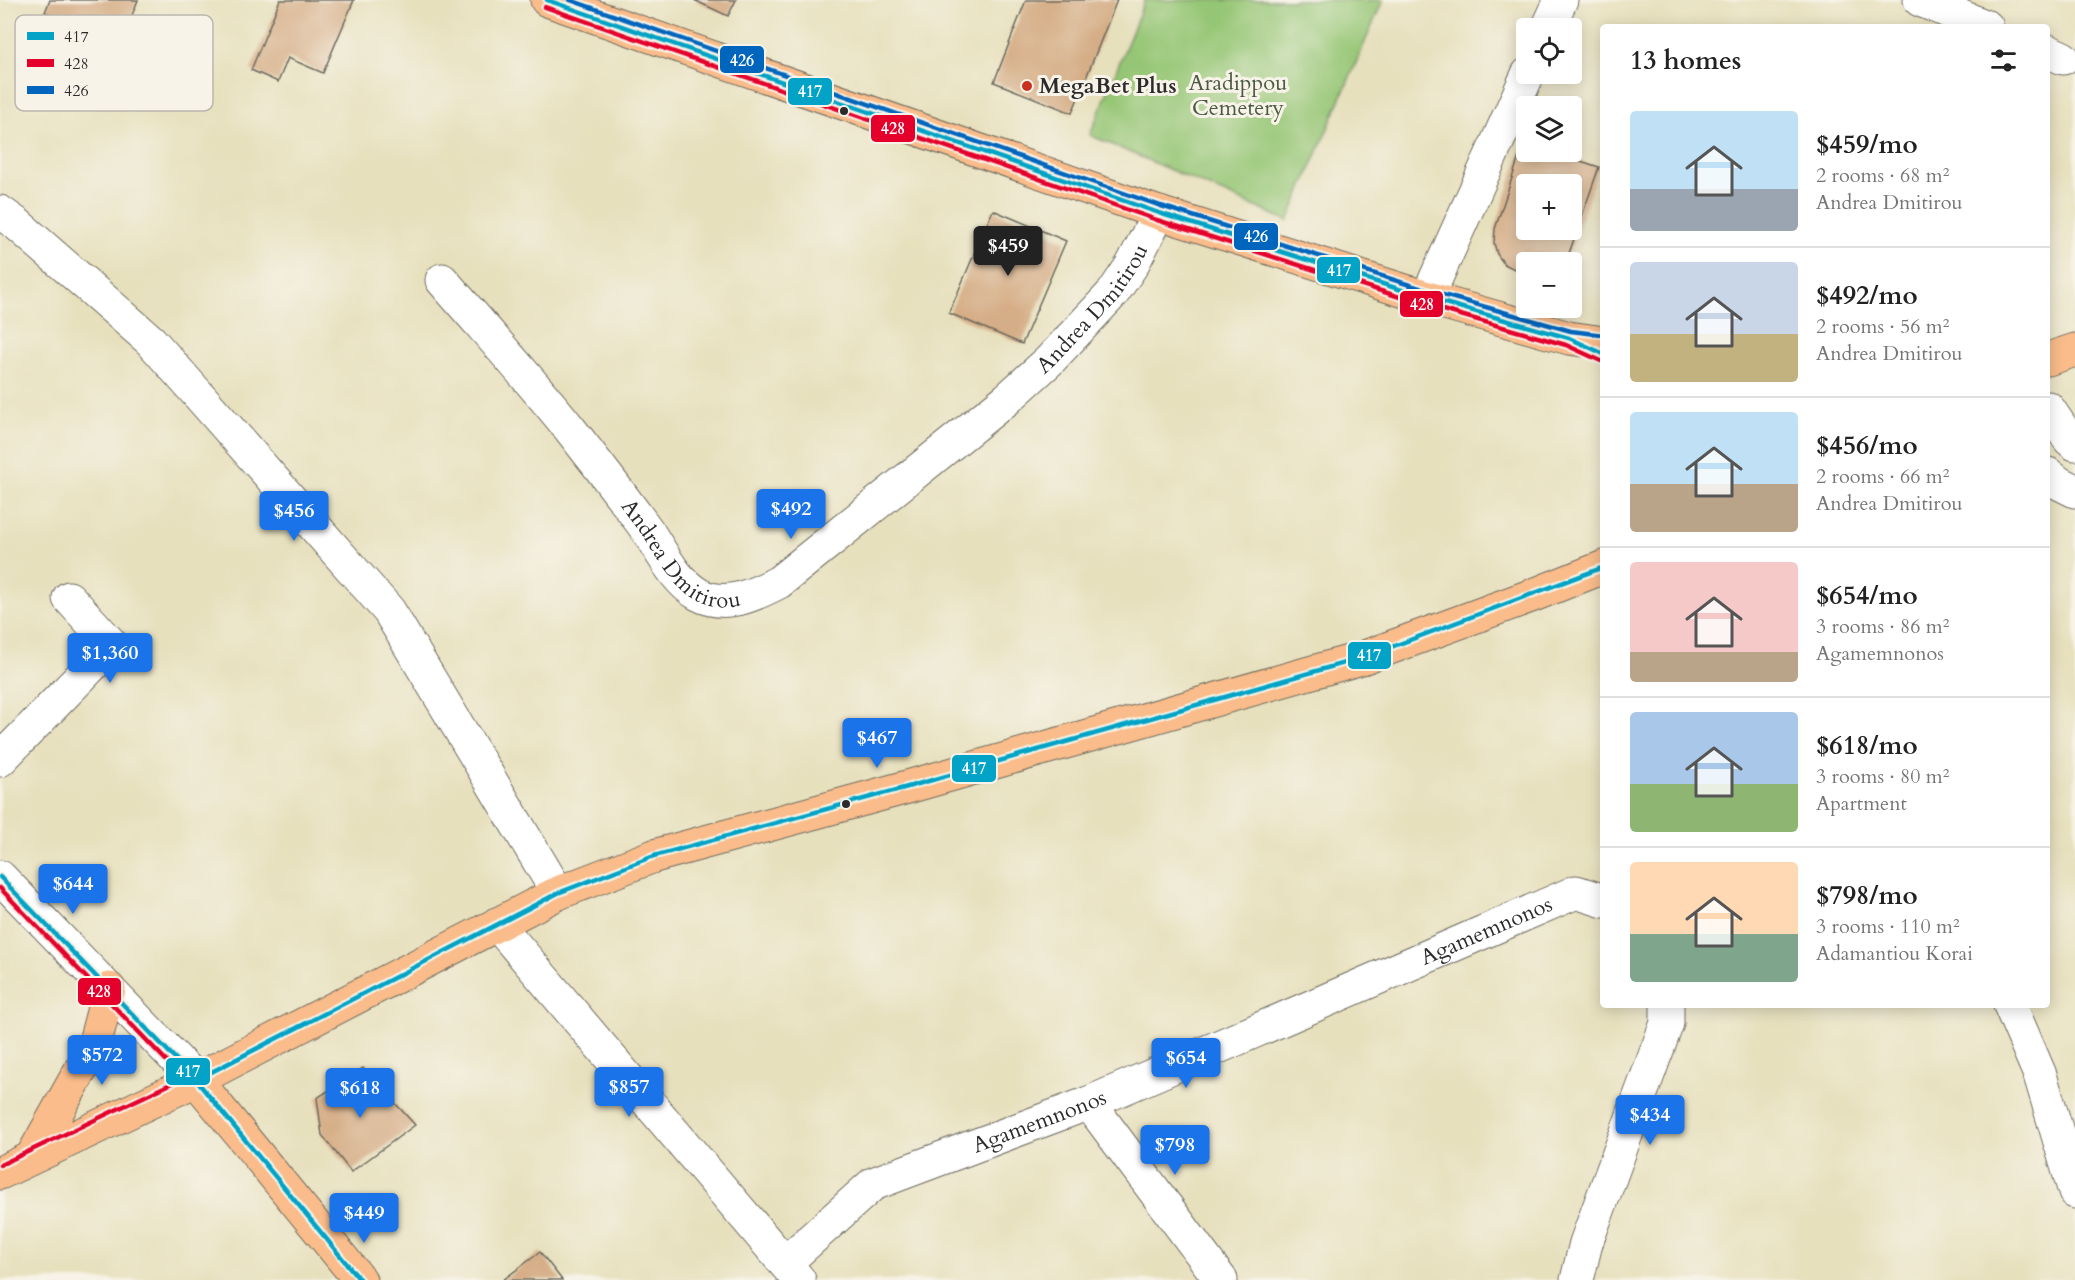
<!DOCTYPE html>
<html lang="en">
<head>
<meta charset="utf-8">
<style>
	body { margin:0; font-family:Cardo,serif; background:#f6f6f6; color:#222; height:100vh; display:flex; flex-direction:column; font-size:22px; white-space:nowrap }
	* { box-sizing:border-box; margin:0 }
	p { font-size:20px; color:#767676 }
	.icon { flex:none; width:33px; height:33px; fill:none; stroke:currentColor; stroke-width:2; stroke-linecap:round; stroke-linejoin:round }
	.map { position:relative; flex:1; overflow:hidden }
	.side { position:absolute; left:1600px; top:24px; width:450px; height:984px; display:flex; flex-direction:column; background:#fff; border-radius:6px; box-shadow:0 3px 15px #0003 }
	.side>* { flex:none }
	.controls { position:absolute; left:1516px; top:18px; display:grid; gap:12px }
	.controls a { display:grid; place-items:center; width:66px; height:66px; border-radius:6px; background:#fff; box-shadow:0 3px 15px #0003; font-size:30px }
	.price { position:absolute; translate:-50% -51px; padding:0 14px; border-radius:6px; background:#1a73e8; color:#fff; font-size:20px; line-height:39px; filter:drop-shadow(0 2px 3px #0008) }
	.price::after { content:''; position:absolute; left:50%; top:36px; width:18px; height:14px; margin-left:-9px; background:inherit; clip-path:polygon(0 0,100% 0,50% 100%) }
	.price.on { background:#222; color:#fff }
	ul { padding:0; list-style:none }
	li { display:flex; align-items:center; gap:18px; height:150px; padding:0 30px }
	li+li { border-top:2px solid #e0e0e0 }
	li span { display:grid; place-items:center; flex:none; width:168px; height:120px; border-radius:6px; color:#555 }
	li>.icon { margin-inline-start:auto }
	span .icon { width:72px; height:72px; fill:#fffc; stroke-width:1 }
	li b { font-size:26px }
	h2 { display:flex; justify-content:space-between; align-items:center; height:72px; padding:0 30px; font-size:26px }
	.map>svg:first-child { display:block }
	.green { fill:#95c675; stroke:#607850; stroke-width:1.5 }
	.building { fill:#d5ad86; fill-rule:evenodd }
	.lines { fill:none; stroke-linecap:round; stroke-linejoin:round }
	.minor-casing { stroke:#6d6a5e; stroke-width:35 }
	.major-casing { stroke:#6d6a5e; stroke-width:35 }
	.minor { stroke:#fff; stroke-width:33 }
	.major { stroke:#f9bc8a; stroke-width:33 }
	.bus-1-casing { stroke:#f7f3e8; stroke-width:9 }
	.bus-2-casing { stroke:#f7f3e8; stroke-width:9 }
	.bus-3-casing { stroke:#f7f3e8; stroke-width:9 }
	.bus-1 { stroke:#02a3c6; stroke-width:4.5 }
	.bus-2 { stroke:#e4002b; stroke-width:4.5 }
	.bus-3 { stroke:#0065bd; stroke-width:4.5 }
	.poi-dot { fill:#c8321e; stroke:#f7f3e8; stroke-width:2 }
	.bus-dot { fill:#2b2b2b; stroke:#f7f3e8; stroke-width:2 }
	.labels { text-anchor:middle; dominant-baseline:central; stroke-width:6; stroke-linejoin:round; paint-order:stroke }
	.park-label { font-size:22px; fill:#4b5a41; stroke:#f7f3e8 }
	.poi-label { font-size:22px; font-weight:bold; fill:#2b2b2b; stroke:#f7f3e8; text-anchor:start }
	.street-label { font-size:22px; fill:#2b2b2b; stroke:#f7f3e8 }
	.key { fill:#f7f3e8; stroke:#bab7af; stroke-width:1.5 }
	.key-label { font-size:16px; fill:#2b2b2b }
	.line-badge { stroke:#f7f3e8; stroke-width:2 }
	.badge-label { font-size:16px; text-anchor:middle; font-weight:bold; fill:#fff }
</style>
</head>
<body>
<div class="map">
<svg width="2075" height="1280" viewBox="0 0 2075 1280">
	<rect width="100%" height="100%" fill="#f7f3e8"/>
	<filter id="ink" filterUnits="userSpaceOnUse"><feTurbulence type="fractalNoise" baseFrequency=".0167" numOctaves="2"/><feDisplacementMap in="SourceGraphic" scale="12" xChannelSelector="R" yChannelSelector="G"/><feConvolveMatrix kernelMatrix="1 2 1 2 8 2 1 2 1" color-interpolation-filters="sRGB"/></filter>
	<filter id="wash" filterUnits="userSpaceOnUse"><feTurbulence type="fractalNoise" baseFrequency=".008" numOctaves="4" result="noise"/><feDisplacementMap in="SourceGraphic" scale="24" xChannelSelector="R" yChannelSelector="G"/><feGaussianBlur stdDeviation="1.35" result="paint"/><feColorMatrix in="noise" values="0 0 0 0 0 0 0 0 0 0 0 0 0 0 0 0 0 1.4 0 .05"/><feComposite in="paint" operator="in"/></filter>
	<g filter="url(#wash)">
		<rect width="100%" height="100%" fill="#e7e0bd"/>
		<path class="green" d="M1145,0h238l-95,221 -198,-86z"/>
		<g id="blocks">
			<path class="building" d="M50,0h88l-17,43 -76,-31z
				M280,0h74l-31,73 -35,-15 -10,24 -27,-12z
				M694,0h42l-8,16z
				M1026,0h91l-45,113 -78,-31z
				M1524,142l3,1v9h26l46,15 -33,95h-39v13l-23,-11 -7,-10 -3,-11 1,-14zM1527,184h45v46h-45z
				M993,210l73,31 -44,103 -73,-31z
				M363,1068l52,57 -64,47 -29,-37 -5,-37z
				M540,1252l22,28h-59z"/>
		</g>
	</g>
	<g filter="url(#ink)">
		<use href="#blocks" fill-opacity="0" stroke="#6d6a5e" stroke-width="1.5"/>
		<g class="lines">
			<g class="minor-casing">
				<g id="minor">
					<path d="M1920,0l67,27"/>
					<path d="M1548,28l13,-28"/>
					<path d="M2048,51l15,7"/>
					<path d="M0,212l17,12 134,117 238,270 169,282"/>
					<path id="s1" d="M442,280c43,50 87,98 128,149 26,33 52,67 77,101 14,21 28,51 51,64 27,15 56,1 81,-12l228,-183 42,-38 64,-68 19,-28 27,-52"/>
					<path d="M1427,298l101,-224"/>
					<path d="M2048,408l21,31 6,5"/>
					<path d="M2048,474l11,9 16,8"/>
					<path d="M0,760l112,-115 -43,-47"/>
					<path d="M0,877l196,203"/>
					<path d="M497,924l302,356"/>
					<path d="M2010,1005l30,70 35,117"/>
					<path d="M1089,1103l132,177"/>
					<path id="s2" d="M785,1263l88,-79 216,-81 487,-211 28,9"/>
					<path d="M1577,1280l9,-37 81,-220v-18"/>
				</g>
			</g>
			<g class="major-casing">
				<path id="major" d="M547,0l612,213 268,85 142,40 35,5
					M2048,359l27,-9
					M196,1080l164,200
					M32,1157l62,-111 15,-57
					M0,1173l196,-93 362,-187 96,-37 250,-68 458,-130 174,-64 68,-27"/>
			</g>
			<use href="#minor" class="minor"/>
			<use href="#major" class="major"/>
			<g class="bus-1-casing">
				<path id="bus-1" d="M547,0l612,213 268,85 142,40 35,16
					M0,877l196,203 164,200
					M196,1080l362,-187 96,-37 250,-68 458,-130 242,-91"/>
			</g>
			<g class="bus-2-casing">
				<path id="bus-2" d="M545,7l612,213 268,85 141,40 35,16
					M0,888l183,190 -183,87"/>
			</g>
			<g class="bus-3-casing">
				<path id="bus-3" d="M570,0l591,206 268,85 142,40 33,4"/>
			</g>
			<use href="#bus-1" class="bus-1"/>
			<use href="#bus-2" class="bus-2"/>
			<use href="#bus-3" class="bus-3"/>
		</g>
	</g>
	<circle class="poi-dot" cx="1027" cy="86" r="6"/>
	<g class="bus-dot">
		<circle cx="844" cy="111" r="5"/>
		<circle cx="846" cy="804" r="5"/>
	</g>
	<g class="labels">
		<g class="park-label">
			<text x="1238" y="83">Aradippou<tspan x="1238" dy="25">Cemetery</tspan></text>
		</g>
		<g class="poi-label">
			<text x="1039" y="86">MegaBet Plus</text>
		</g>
		<g class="street-label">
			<text stroke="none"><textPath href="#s1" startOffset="909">Andrea Dmitirou</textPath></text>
			<text stroke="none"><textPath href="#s1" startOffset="369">Andrea Dmitirou</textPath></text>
			<text stroke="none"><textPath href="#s2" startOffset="782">Agamemnonos</textPath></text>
			<text stroke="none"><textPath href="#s2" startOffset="296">Agamemnonos</textPath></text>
		</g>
	</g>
	<rect x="15" y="15" width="198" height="96" rx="9" class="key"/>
	<rect x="27" y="32" width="27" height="8" fill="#02a3c6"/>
	<rect x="27" y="59" width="27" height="8" fill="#e4002b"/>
	<rect x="27" y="86" width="27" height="8" fill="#0065bd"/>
	<g class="key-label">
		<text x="64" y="42">417</text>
		<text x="64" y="69">428</text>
		<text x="64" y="96">426</text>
	</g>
	<g class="line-badge">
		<rect x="719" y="45" width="46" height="29" rx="6" fill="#0065bd"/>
		<rect x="787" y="77" width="46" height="29" rx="6" fill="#02a3c6"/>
		<rect x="870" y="114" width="46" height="29" rx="6" fill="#e4002b"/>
		<rect x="1233" y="222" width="46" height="29" rx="6" fill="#0065bd"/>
		<rect x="1316" y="256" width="45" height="28" rx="6" fill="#02a3c6"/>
		<rect x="1399" y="290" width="45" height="28" rx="6" fill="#e4002b"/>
		<rect x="1347" y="641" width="45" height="29" rx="6" fill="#02a3c6"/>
		<rect x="951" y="754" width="46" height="29" rx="6" fill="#02a3c6"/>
		<rect x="77" y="977" width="45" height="29" rx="6" fill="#e4002b"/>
		<rect x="165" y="1057" width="46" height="29" rx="6" fill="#02a3c6"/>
	</g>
	<g class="badge-label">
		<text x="742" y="66">426</text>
		<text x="810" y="97">417</text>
		<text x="893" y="134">428</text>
		<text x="1256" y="242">426</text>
		<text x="1339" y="276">417</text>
		<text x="1422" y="310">428</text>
		<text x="1369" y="661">417</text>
		<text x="974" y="774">417</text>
		<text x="99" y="997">428</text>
		<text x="188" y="1077">417</text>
	</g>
</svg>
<div class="controls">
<a><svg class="icon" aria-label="locate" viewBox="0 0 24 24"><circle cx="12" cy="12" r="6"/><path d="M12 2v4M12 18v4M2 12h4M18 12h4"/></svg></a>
<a><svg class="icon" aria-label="layers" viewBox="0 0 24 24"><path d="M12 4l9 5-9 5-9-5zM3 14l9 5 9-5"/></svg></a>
<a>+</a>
<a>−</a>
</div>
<b class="price on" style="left:1008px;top:277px">$459</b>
<b class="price" style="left:791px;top:540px">$492</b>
<b class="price" style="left:294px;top:542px">$456</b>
<b class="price" style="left:110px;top:684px">$1,360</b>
<b class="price" style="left:877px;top:769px">$467</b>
<b class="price" style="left:73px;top:915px">$644</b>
<b class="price" style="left:102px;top:1086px">$572</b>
<b class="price" style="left:1186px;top:1089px">$654</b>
<b class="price" style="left:629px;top:1118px">$857</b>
<b class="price" style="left:360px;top:1119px">$618</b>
<b class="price" style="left:1650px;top:1146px">$434</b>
<b class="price" style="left:1175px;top:1176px">$798</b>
<b class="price" style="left:364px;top:1244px">$449</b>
<section class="side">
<h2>13 homes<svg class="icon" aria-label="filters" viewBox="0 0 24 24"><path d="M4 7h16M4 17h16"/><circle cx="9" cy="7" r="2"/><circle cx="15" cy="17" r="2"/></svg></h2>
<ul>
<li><span style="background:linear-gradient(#bfe0f5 65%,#9aa5b1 0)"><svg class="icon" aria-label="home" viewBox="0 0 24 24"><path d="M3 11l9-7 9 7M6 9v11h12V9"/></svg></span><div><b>$459/mo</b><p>2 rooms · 68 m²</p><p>Andrea Dmitirou</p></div></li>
<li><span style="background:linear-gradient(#c9d6e8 60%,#c2b280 0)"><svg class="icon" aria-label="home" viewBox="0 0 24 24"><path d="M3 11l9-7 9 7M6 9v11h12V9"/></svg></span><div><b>$492/mo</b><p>2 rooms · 56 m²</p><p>Andrea Dmitirou</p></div></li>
<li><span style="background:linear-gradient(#bfe0f5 60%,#b9a48a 0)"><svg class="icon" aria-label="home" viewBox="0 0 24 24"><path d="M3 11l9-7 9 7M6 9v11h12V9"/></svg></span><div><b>$456/mo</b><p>2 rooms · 66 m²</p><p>Andrea Dmitirou</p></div></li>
<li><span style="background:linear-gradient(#f6c9c9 75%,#b9a48a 0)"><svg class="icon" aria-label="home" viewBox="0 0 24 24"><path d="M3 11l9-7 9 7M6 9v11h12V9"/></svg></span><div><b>$654/mo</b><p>3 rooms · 86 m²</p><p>Agamemnonos</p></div></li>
<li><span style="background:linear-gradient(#a9c7e8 60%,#8fb573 0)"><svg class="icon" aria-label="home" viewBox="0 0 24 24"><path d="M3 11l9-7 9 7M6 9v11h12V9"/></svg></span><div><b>$618/mo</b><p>3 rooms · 80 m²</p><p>Apartment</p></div></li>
<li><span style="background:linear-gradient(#ffd9b3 60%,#7fa58c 0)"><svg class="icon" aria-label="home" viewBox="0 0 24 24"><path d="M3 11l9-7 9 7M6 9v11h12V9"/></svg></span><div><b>$798/mo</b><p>3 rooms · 110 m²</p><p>Adamantiou Korai</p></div></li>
</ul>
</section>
</div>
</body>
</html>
